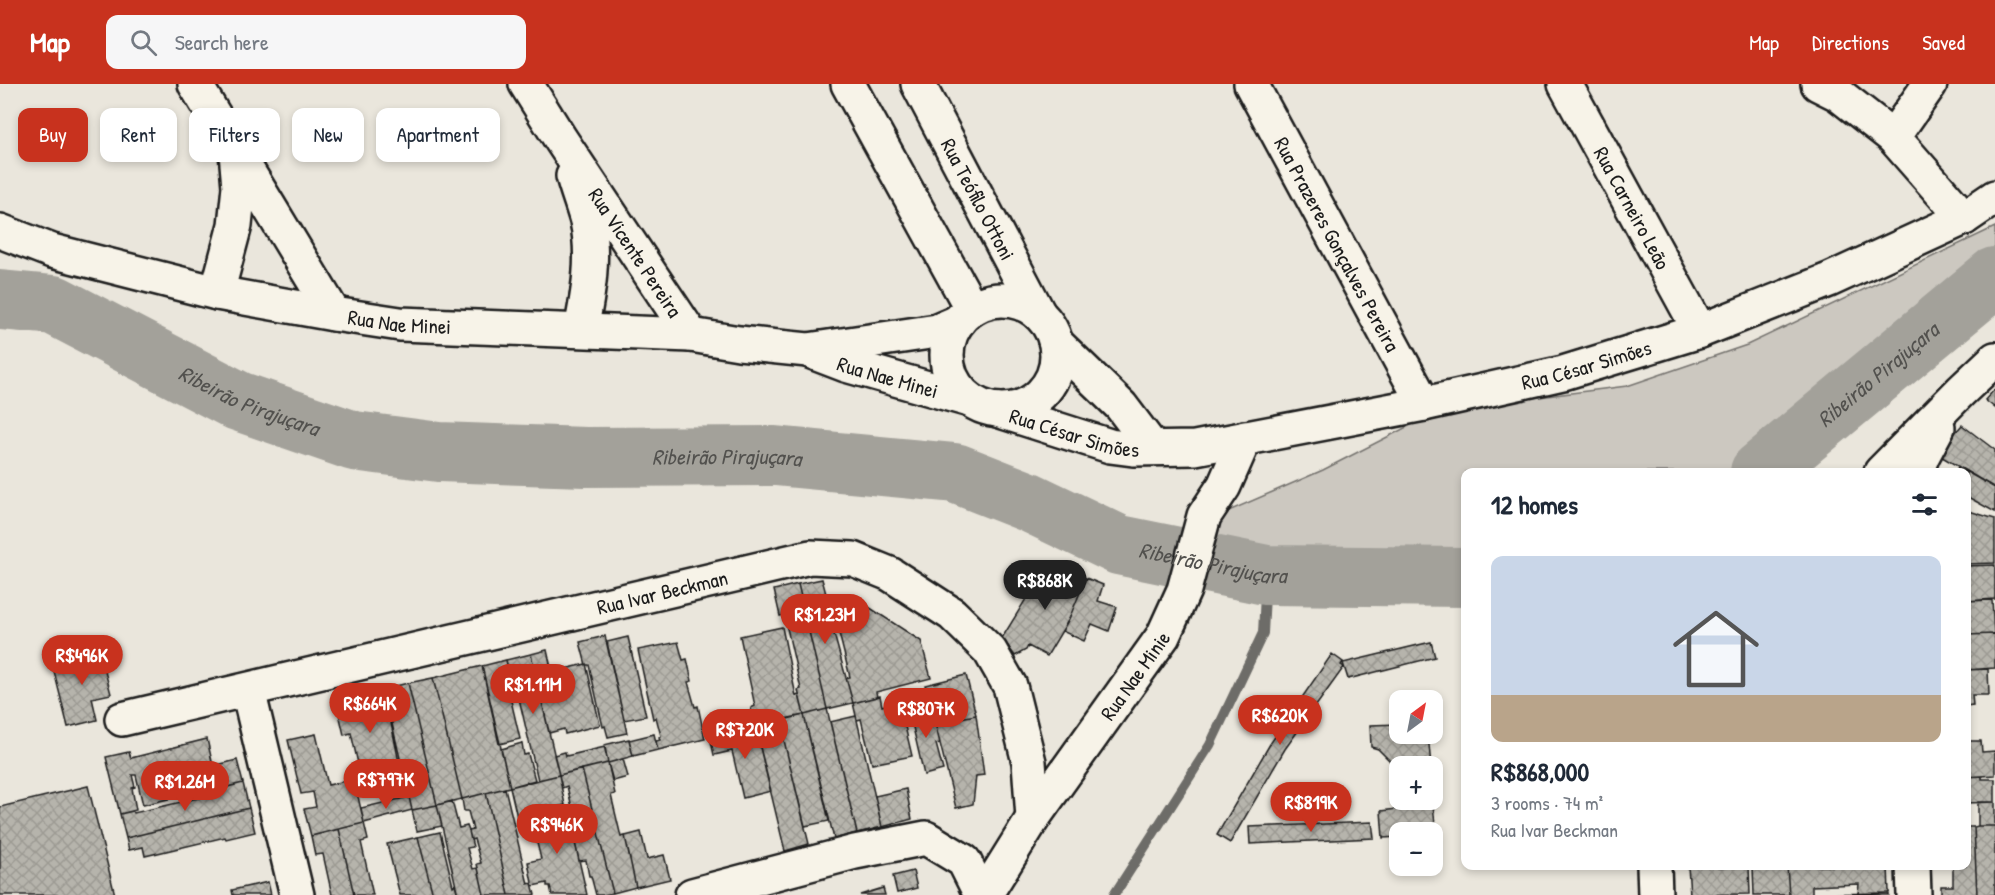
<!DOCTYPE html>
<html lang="en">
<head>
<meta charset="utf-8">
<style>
	body { margin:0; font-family:"Patrick Hand",sans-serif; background:#f6f6f7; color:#1f2937; height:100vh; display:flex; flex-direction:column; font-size:22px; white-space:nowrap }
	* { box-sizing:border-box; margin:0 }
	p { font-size:20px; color:#747a83 }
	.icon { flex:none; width:33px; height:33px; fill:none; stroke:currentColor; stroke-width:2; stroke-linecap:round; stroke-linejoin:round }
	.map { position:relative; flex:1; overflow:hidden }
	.details { position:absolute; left:1461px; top:384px; width:510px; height:402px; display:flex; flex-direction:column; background:#fff; border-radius:12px; box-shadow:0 3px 9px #0003 }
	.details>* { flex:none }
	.guide { position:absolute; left:18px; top:24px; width:570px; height:54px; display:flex; gap:12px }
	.needle { width:39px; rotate:32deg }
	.tools { position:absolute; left:1389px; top:606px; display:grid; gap:12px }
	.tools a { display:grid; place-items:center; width:54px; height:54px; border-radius:12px; background:#fff; box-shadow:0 3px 9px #0003; font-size:30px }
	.price { position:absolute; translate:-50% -51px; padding:0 14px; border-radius:21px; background:#c8321e; color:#fff; font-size:20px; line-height:39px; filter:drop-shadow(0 2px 3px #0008) }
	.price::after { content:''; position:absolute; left:50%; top:36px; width:18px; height:14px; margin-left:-9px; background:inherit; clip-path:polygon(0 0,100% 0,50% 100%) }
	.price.active { background:#222; color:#fff }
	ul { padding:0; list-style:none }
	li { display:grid; align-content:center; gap:12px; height:318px; padding:0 30px }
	li span { display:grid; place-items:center; height:186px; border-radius:12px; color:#555 }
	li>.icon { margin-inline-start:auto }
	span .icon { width:108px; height:108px; fill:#fffc; stroke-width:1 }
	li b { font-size:26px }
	h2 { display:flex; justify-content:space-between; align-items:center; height:72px; padding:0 30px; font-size:26px }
	.chip { padding:0 21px; border-radius:12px; background:#fff; box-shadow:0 3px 9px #0003; font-size:21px; line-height:54px }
	.chip.active { background:#c8321e; color:#fff }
	header { display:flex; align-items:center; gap:36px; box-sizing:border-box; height:84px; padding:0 30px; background:#c8321e; color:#fff }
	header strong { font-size:28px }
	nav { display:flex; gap:33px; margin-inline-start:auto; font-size:21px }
	.search { width:420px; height:54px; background:#f6f6f7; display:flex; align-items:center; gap:15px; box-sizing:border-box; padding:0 21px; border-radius:12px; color:#747a83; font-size:22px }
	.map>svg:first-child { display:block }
	.green { fill:#ccc8c0; stroke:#74726e; stroke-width:1.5 }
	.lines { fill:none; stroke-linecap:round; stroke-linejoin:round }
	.stream { stroke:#6d6c68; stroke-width:10 }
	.river { stroke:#a3a19a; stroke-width:60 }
	.building { fill:url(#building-cross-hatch); stroke:#1c1c1c; stroke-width:1.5 }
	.minor-casing { stroke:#1c1c1c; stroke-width:38 }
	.minor { stroke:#f7f3e8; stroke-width:33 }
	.labels { text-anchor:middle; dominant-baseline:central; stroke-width:4.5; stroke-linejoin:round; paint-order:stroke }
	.street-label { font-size:21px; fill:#1c1c1c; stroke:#f7f3e8 }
	.water-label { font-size:22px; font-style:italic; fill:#52514e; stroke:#f7f3e8 }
</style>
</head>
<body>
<header>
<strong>Map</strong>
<div class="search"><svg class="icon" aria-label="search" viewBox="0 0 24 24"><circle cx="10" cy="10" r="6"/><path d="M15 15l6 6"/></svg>Search here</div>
<nav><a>Map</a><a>Directions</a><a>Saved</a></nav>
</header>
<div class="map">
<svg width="1995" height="811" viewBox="0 0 1995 811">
	<defs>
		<pattern id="building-cross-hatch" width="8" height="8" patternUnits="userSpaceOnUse" patternTransform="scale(1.5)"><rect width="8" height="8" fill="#b6b4ac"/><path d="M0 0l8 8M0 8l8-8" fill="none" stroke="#9c9a93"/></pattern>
	</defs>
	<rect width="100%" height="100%" fill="#eae6dc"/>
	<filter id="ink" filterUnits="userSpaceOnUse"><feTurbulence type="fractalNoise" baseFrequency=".0167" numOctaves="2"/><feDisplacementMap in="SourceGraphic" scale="12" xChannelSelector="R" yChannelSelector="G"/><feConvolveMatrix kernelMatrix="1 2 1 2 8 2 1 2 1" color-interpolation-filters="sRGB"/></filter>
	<g filter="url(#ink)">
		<path class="green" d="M1995,143v27l-158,154 -95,64h-276l-1,102 -162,-13 -90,4 -5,-45 115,-50 119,-61 185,-23 120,-41z"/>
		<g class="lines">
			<path class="stream" d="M1114,811l96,-150 53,-112 3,-58"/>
			<g class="river">
				<path id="s1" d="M0,216l54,5 184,96 116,40 85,11 147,5 189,-1 180,17 74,29 90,43 147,30 200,2"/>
				<path id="s2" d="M1760,388l235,-195"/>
			</g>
		</g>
		<path class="building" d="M1995,305v19l-10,-8z
			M1962,341l33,25v38l-53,-31 12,-23z
			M1958,383l37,21v24l-29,-16v-24h-11z
			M1966,426l29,9v44l-29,1z
			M1044,479l42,15 -17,41 -22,37 -19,-10 -2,4 -11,6 -13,-18 24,-39z
			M1995,481v34l-29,2v-35z
			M1086,494l17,7 -5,16 19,6 -8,24 -17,-7 -8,17 -22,-10 7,-12z
			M822,495l7,26h-3l27,98 -26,6 -29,-125z
			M798,500l29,125 -23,6 -6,-25 3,-1 -17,-74 -4,1 -6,-26z
			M1992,516l2,34 -28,1v-34z
			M861,518l60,39 10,37 -55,14 1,5 -24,6 -7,-25 4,-1 -17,-68z
			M782,543l14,69 3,-1 5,20 -49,12 -4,-19 4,-2 -15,-70z
			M1995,550v34l-29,2v-35z
			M605,552l22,97 -19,4 -3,-11 -2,1 -14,-62h-3l-6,-23z
			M628,553l18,79 -22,4 -17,-78z
			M678,558l5,18 4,-1 5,22 -4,1 7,25 3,-1 7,33 -47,11 -2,-9 4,-1 -1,-3 2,-1 -5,-19 -3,2 -15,-69z
			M1431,558l4,15 -87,22 -5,-16z
			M98,561l13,49 -19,4 5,22 -29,7 -15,-60 31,-8 -3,-9z
			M547,566l5,22 34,-8 14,61 -35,9 -1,-5 -15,4 -18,-79z
			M531,570l28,121 -21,5 -21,-90 -4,1 -7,-31z
			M1332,570l11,8 -2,3 3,2 -59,82 -55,94 -13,-8 53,-91z
			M506,576l7,31 -4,1 11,47 -21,5 -17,-78z
			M482,582l28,121 -48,12 -29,-121z
			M1988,585l1,26h-17l1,10 -7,1v-36z
			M966,591l10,40 -41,8 -10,-38z
			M433,594l29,121 -25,6 -29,-122z
			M408,599l29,122 -25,5 -28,-121z
			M384,605l17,83 -39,9 -11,-48 -7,2 -8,-35z
			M880,612l2,10 17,-5 13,55 -40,8 -11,-45 -4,1 -4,-17z
			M930,620l10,39 -4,1 7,26 -19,5 -15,-65z
			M827,625l30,124 -23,6 -30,-124z
			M804,631l25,106 -24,5 -26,-106z
			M976,631l8,60 -8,1 -3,28 -17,4 -21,-85z
			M856,632l26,111 -25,6 -27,-111z
			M779,636l30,124 -24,7 -30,-124z
			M1400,640v10h28l3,32h-31v5l-22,-22 -7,-2 -1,-22z
			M755,643l16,64 -28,7 -11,-47 -18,4 -4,-18z
			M316,650l12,51 26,-6 10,44 -53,13 -7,-27 12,-2 -3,-15 -12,2 -13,-54z
			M654,650l4,16 -25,6 -4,-16z
			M207,655l6,27 24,-6 6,23 -57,15 -1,-3 -42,10 -7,-30h-4l3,12 -3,1 4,22 -16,4 -14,-57 23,-5 2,6z
			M629,655l4,17 -25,7 -4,-18z
			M1966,657h15l1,11 13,-1v24l-29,2z
			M522,659l2,12 4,-1 7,26 -25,7 -9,-38z
			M605,663l3,16 -49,12 -5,-20 11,-3 1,4z
			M623,675l5,18 -15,4 -5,-18z
			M608,679l7,31 -4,1 10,42 4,-1 11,51 -23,6 -31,-124z
			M582,685l31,124 -9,2h-8l-5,-19h-2l-3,-16 -7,1 -5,-23 5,-1 -12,-51 -5,2 -3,-13z
			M559,691l6,30 -16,4 -1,-4 -27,6 1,5 -5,1 -7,-30z
			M1982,692v3h13v23l-29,1v-26z
			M243,699l6,25 -123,30 -6,-24 13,-3 1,2 86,-20 -1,-4z
			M88,702l27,109h-115v-88z
			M505,704l23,96 4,-1 3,12h-26l-23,-102z
			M906,705l6,30 -30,8 -7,-31z
			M486,709l23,102h-25l-7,-31 4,-1 -7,-24 -3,1 -2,-9 4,-1 -5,-19h-4l-2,-12z
			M1432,709l4,43h-4v-4h-32v5l-17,1 -2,-27 24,-3v-8h27z
			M409,713l3,13 -48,13 -3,-15z
			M452,717l7,27 8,-2 2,5 4,16 -6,1 6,21 5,-1 6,27h-26l-21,-90z
			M1978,718h17v24h-17z
			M437,721l5,21 -25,5 -5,-21z
			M565,721l9,33 13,57h-35l-2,-9h-3v-3l-14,3 -1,-3 -4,-21 13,-3 -10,-40 19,-5 -1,-5z
			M249,724l6,24 -29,7 -1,-2 -80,19 -2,-9 -14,3 -3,-12z
			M1372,738l2,16 -124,6 -1,-17z
			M364,739l4,17 -7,2 12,53h-19l-15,-66z
			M1978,742h17v69h-18l-3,-68z
			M1966,743h8l3,68h-36v-9h12v-20h13z
			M339,745l15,66h-22l-9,-41 -8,1 -4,-19z
			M440,748l13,54 2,-2 3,11h-25l-15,-58z
			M641,748l6,27 17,-4 6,24 -34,8 -11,-51z
			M418,753l15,58h-33l-13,-51z
			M1688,782h30v2l31,-2 1,28 -60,1z
			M1753,782h34l2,29h-35z
			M1787,782h101l1,27 -31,1 1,-10 -47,2v9h-23z
			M913,787l4,17 -20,5 -4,-17z
			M268,798l3,13h-38l-1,-5z
			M883,804l2,7h-25z
			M1889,809v2h-75v-1z"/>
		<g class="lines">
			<g class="minor-casing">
				<g id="minor">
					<path d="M195,0l139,230"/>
					<path id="s3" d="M526,0l35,56 130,195"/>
					<path d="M848,0l124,225"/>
					<path id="s4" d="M918,0l121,230"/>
					<path id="s5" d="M1251,0l173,320"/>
					<path id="s6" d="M1565,0l135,247"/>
					<path d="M1818,0l20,10 55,43 71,81"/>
					<path d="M1893,53l37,-53"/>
					<path d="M573,92c4,15 10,30 14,45 8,36 1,74 -6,109"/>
					<path id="s7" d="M0,147l52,20 165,42 117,21 66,10 291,11 48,8 69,7 129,-19 21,-9"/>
					<path d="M217,209l18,-68 4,-38 -3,-35"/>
					<circle cx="1002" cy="271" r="55"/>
					<path d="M1056,259l65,63 31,41"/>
					<path id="s8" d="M812,268l34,13 124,35"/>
					<path id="s9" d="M997,326l113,36 23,3 62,-1 229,-44 139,-31 137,-42 129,-51 135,-62 31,-21"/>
					<path d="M1881,388l80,-81 34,-32"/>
					<path d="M1916,388l7,-17 15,-28"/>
					<path d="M248,606l49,205"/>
					<path id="s10" d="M122,635l688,-162 43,2 37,15 62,40 38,37 20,35 19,76 4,56"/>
					<path d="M1654,782l1,29"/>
					<path d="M1913,782l1,29"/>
					<path d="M692,811l163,-43 71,-14 38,23 17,34"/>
					<path id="s11" d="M985,811l48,-77 130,-182 21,-46 20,-74 20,-30 21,-48"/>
				</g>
			</g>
			<use href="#minor" class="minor"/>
		</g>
	</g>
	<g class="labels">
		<g class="street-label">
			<text stroke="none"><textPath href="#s4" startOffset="130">Rua Teófilo Ottoni</textPath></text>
			<text stroke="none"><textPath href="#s6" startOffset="141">Rua Carneiro Leão</textPath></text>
			<text stroke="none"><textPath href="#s5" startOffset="182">Rua Prazeres Gonçalves Pereira</textPath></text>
			<text stroke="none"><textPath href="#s3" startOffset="201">Rua Vicente Pereira</textPath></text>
			<text stroke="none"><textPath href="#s7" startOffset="411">Rua Nae Minei</textPath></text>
			<text stroke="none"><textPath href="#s9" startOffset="604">Rua César Simões</textPath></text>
			<text stroke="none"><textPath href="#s8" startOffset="80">Rua Nae Minei</textPath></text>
			<text stroke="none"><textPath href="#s9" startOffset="81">Rua César Simões</textPath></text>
			<text stroke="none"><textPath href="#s10" startOffset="555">Rua Ivar Beckman</textPath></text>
			<text stroke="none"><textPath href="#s11" startOffset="266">Rua Nae Minie</textPath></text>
		</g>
		<g class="water-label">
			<text stroke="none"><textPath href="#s2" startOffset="153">Ribeirão Pirajuçara</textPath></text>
			<text stroke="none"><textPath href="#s1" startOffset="272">Ribeirão Pirajuçara</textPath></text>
			<text stroke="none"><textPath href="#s1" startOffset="758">Ribeirão Pirajuçara</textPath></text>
			<text stroke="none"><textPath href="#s1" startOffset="1262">Ribeirão Pirajuçara</textPath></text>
		</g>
	</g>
</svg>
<div class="tools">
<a><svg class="needle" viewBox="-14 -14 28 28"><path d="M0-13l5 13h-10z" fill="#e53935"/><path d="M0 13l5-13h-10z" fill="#747a83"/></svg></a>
<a>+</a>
<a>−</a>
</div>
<b class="price active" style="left:1045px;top:527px">R$868K</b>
<b class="price" style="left:825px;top:561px">R$1.23M</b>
<b class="price" style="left:82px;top:602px">R$496K</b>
<b class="price" style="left:533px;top:631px">R$1.11M</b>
<b class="price" style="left:370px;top:650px">R$664K</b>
<b class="price" style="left:926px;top:655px">R$807K</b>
<b class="price" style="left:1280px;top:662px">R$620K</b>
<b class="price" style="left:745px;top:676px">R$720K</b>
<b class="price" style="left:386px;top:726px">R$797K</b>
<b class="price" style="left:185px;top:728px">R$1.26M</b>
<b class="price" style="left:1311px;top:749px">R$819K</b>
<b class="price" style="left:557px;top:771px">R$946K</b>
<div class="guide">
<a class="chip active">Buy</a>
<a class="chip">Rent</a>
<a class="chip">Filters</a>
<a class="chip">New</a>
<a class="chip">Apartment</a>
</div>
<section class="details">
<h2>12 homes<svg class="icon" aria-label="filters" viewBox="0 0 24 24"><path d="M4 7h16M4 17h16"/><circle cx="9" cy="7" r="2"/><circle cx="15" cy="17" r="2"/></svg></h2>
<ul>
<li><span style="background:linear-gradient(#c9d6e8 75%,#b9a48a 0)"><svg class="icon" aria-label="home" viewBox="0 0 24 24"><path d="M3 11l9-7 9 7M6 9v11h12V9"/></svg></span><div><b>R$868,000</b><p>3 rooms · 74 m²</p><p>Rua Ivar Beckman</p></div></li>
</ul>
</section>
</div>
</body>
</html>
